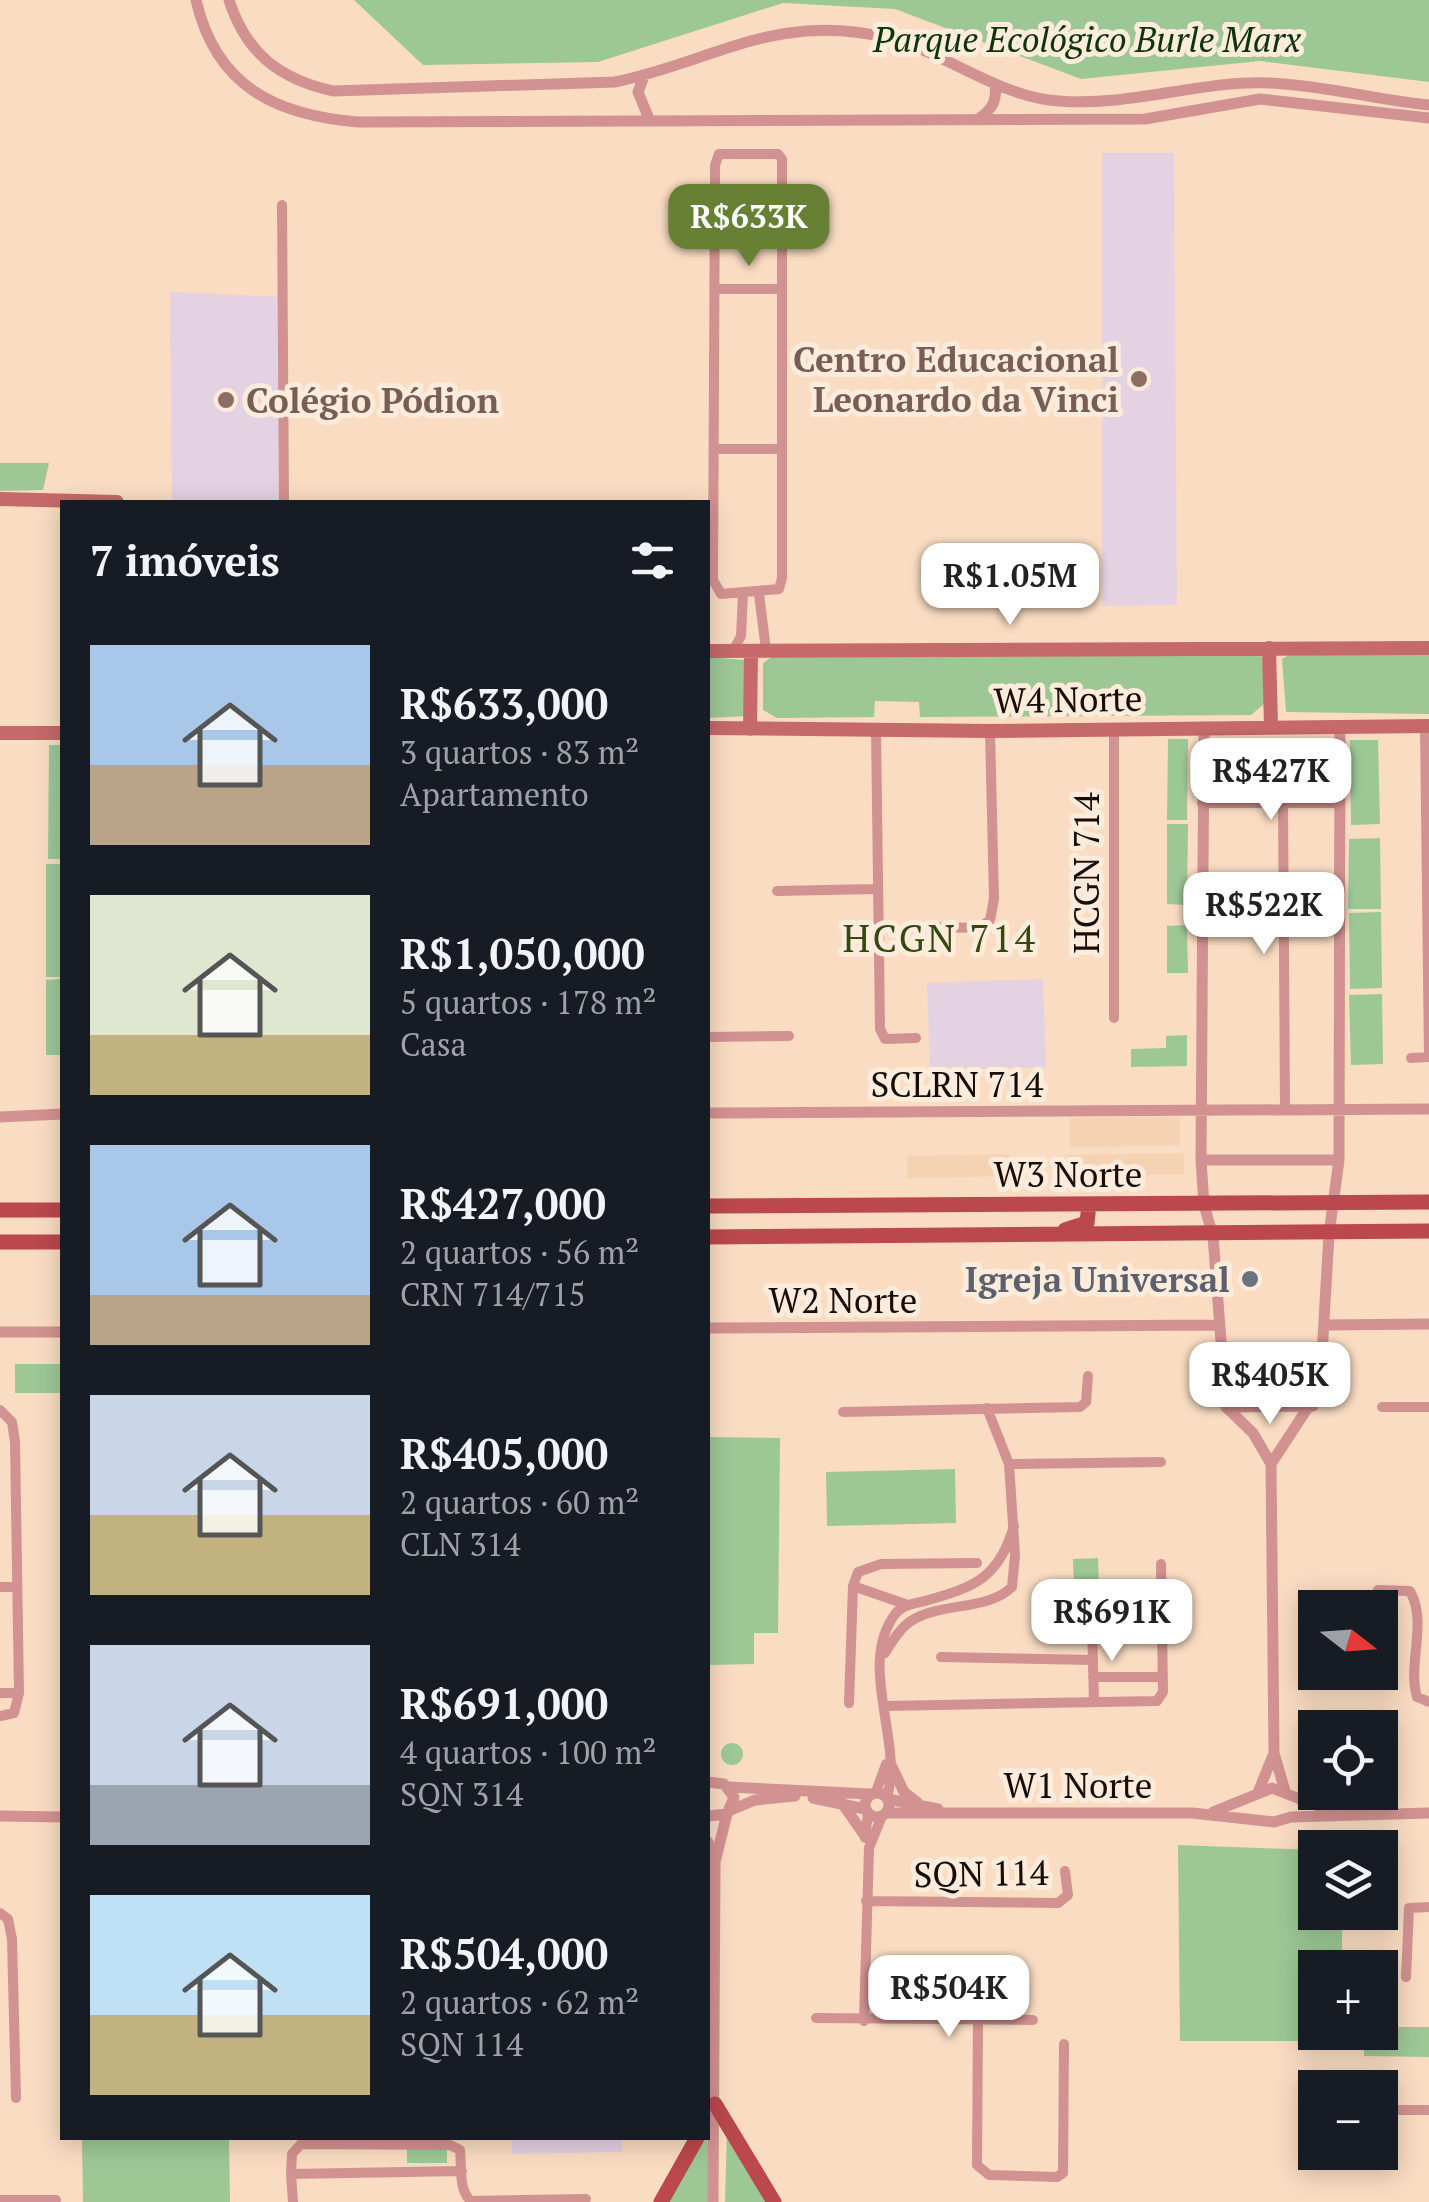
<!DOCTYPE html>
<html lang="pt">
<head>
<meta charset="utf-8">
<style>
	body { margin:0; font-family:"PT Serif",serif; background:#20242c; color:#f1f3f6; height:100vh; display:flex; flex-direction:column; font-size:38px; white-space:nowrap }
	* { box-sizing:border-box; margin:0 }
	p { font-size:32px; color:#9ea1a6 }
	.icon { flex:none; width:55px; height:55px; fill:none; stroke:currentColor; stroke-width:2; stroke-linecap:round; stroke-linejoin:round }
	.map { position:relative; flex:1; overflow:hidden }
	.panel { position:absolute; left:60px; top:500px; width:650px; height:1640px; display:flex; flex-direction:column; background:#171b24; border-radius:0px; box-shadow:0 5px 25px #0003 }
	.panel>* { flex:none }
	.needle { width:65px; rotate:107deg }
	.fabs { position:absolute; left:1298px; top:1590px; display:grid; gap:20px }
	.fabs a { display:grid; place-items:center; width:100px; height:100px; border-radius:0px; background:#171b24; box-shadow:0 5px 25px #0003; font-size:50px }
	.price { position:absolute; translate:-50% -85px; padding:0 22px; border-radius:20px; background:#fff; color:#222; font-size:32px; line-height:65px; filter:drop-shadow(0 2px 5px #0008) }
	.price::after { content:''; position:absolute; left:50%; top:60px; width:30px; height:22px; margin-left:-15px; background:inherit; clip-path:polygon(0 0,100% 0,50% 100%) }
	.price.active { background:#678034; color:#fff }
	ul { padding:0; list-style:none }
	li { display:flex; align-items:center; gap:30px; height:250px; padding:0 30px }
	li span { display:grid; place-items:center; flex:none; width:280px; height:200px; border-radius:0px; color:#555 }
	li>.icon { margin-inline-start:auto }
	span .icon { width:120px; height:120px; fill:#fffc; stroke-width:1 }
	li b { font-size:42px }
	h2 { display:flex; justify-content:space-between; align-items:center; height:120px; padding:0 30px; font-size:42px }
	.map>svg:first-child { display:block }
	.built { fill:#f5d2b2 }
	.education { fill:#e4d1e1 }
	.green { fill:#9dc896 }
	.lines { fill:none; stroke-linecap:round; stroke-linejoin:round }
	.minor { stroke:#d29291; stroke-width:10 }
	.tertiary { stroke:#d29291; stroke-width:11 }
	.secondary { stroke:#c5696a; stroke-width:14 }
	.primary { stroke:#ba484d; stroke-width:15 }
	.education-dot { fill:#8d6e63; stroke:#fdebdc; stroke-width:4 }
	.worship-dot { fill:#6b7280; stroke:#fdebdc; stroke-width:4 }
	.labels { text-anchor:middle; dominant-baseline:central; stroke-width:10; stroke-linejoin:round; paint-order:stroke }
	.park-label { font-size:35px; font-style:italic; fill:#0d3507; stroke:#fdebdc }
	.education-label { font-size:35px; font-weight:bold; fill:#785e54; stroke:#fdebdc; text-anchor:end }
	.street-label { font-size:35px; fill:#170d05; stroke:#fdebdc }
	.worship-label { font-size:35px; font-weight:bold; fill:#5b616d; stroke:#fdebdc; text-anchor:end }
	.neighbourhood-label { font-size:38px; letter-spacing:2.5px; fill:#364711; stroke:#fdebdc }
</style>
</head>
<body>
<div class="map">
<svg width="1429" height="2202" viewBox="0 0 1429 2202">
	<rect width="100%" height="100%" fill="#f9dcc2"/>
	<path class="built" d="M1180,1117v28l-110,2v-29z
		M1184,1153v21l-117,3 -1,-22z
		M1010,1154v22l-103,2v-22z"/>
	<path class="education" d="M1102,153h72l3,452 -75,1z
		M170,292l111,5 1,205h-110z
		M1043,979l3,88 -116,4 -3,-88z
		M512,2138h110v14l-110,2z"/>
	<path class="green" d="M354,0h1075v82l-169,-21 -179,18 -186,-70 -112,-6 -185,59 -175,3z
		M0,463h49l-6,27 -43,1z
		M1254,653l10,5v46l-13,11 -331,2 -1,-15 -44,-1 -1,16 -97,1 -14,-8v-47l10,-7z
		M1293,653h136v61l-143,-2 -4,-53z
		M708,657l37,3 2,56 -39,2z
		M1168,739h20l-1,81h-20z
		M1350,740h28l2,84 -29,1z
		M49,745h13v114h-14z
		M1167,824h21l-1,81 -20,-1z
		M1380,838l1,71h-33l1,-70z
		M46,864h16v113h-16z
		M1381,912l1,76 -32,1 -1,-76z
		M1187,925l1,48h-21v-47z
		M62,979v76h-16v-75z
		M1382,994l1,70 -32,1 -2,-70z
		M1187,1035v31l-56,1v-18l35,-1v-12z
		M15,1364h47v29h-47z
		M708,1437l72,1 -2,195h-24v31l-46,1z
		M955,1469l1,54 -129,3 -1,-54z
		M1098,1558l1,29 -25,1 -1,-29z
		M721 1754a11 11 0 1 1 22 0a11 11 0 1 1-22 0Z
		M1178,1845l137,5v62l27,1v54l-27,1v64l28,1v8h-163z
		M1400,2027h29v30l-65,-1v-23z
		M708,2127l2,75h-44l37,-64h5z
		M727,2128l42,74h-44z
		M82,2138h147l1,64h-147z
		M407,2147h40v16h-40z"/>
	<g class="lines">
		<path class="minor" d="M719,154h59l4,5v419l-3,11 -58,5 -8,-14 2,-415z
			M282,205l2,297
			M716,289h65
			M715,449h66
			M759,594l7,56
			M733,651l8,-15 2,-42
			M1425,726l4,331
			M1114,728v290
			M876,730l4,299 5,10 31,-1
			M1202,803h137
			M1283,803l2,305
			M777,891l99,-2
			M936,927l43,1 11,-8 4,-21 -4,-168
			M708,1037l81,-1
			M1411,1058l18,-1
			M1382,1407h47
			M0,1410l12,12 3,20 4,251 -5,20 -14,3
			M843,1412l237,-5 6,-5 2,-26
			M1009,1464l152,-2
			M0,1587h17
			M908,1605l-55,-19 5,-14 23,-8 96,-1
			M1373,1608l5,-18 32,1c18,32 -3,73 7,106l12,5
			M1092,1626l2,76
			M885,1653c7,-11 15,-25 26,-32 29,-19 77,-10 101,-34l3,-32 -6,-91 -22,-56
			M941,1657l151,3
			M1093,1677h70
			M0,1693h19
			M849,1703l4,-117
			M885,1706l272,-5 6,-9 -2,-128
			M876,1792l10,-28
			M887,1797c17,-56 -31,-133 9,-184 7,-8 19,-10 29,-12 50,-14 74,-23 89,-75
			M865,1838l3,-25
			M866,1901l192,2 10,-8 -3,-24
			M0,1913l8,6 4,20 4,159
			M1406,1977l3,-69 20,-1
			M816,2018l217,2
			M978,2020l-1,145 12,10 68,2 6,-4 1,-129
			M864,2021l5,-173 13,-32
			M1380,2110h49
			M462,2171l-171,3 1,-20 9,-10 149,1 10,5c2,16 -2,40 11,51l115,-2
			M291,2174l2,28
			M0,2200h56"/>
		<path class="tertiary" d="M196,0c20,87 80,115 162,122l787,-3 115,-20 169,19
			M229,0c17,53 50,79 104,91l282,-9c100,-21 162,-71 273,-44 59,15 110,59 171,63 72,6 140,-21 211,-18 53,2 106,17 159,22
			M644,76l-6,16 11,27
			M981,117c12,-9 16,-17 14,-33
			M1204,727l-3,433 3,45 9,31 13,171 27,26 18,31 3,289 11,38
			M1204,753h135
			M708,1113l721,-4
			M0,1117l62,-3
			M1201,1160h138
			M1324,1325l105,-1
			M708,1328l510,-3
			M0,1332h62
			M1226,1407l87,-1
			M1271,1464l49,-75 9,-155 10,-74 1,-434
			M890,1763l14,29 13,10
			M708,1782l16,2 10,13 -7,17 -19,2
			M729,1787l141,7
			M1259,1790l15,-37
			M865 1805a12 12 0 1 1 24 0a12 12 0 1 1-24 0Z
			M813,1798l52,11
			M888,1799l50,10
			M842,1803l23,33
			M731,1810l24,-10 40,-4
			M1213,1812l59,-24 61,24
			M886,1813h306l82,9 17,-5 138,-4
			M0,1816l62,1
			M708,1842l7,20
			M713,2202l2,-340 12,-48"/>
		<path class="secondary" d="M0,499l117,3
			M1269,648l2,78
			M708,651l721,-3
			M708,728l282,3 439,-5
			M750,729l1,-78
			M0,733h62"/>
		<path class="primary" d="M708,1206l721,-4
			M0,1210h62
			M1065,1230l22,-7 2,-19
			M708,1237l721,-6
			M0,1242h62
			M715,2104l59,98
			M661,2202l36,-64"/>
	</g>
	<g class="education-dot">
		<circle cx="1139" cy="379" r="10"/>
		<circle cx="226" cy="400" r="10"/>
	</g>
	<circle class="worship-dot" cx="1250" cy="1279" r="10"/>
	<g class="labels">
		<g class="park-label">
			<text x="1087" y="39">Parque Ecológico Burle Marx</text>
		</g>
		<g class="education-label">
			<text x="1119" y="359">Centro Educacional<tspan x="1119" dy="40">Leonardo da Vinci</tspan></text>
			<text x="246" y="400" text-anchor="start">Colégio Pódion</text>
		</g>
		<g class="street-label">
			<text transform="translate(1068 699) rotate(-1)">W4 Norte</text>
			<text transform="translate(1086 873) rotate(-90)">HCGN 714</text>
			<text x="957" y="1084">SCLRN 714</text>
			<text x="1068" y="1174">W3 Norte</text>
			<text x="843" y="1300">W2 Norte</text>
			<text x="1078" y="1785">W1 Norte</text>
			<text transform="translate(981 1873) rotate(-1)">SQN 114</text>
		</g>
		<g class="worship-label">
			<text x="1230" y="1279">Igreja Universal</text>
		</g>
		<g class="neighbourhood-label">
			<text x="940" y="938">HCGN 714</text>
		</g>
	</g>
</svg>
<div class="fabs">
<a><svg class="needle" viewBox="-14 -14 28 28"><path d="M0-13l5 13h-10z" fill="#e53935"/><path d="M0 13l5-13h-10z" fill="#9ea1a6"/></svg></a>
<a><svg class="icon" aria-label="locate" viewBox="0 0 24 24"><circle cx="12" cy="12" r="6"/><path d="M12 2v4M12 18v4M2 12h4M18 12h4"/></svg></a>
<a><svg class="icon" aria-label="layers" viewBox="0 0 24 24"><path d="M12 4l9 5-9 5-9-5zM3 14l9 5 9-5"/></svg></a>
<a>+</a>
<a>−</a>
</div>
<b class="price active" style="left:749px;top:269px">R$633K</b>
<b class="price" style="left:1010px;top:628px">R$1.05M</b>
<b class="price" style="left:1271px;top:823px">R$427K</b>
<b class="price" style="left:1264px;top:957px">R$522K</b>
<b class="price" style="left:1270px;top:1427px">R$405K</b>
<b class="price" style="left:1112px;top:1664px">R$691K</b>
<b class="price" style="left:949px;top:2040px">R$504K</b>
<section class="panel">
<h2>7 imóveis<svg class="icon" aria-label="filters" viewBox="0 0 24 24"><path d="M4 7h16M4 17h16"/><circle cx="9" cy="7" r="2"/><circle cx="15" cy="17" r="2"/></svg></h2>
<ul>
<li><span style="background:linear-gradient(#a9c7e8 60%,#b9a48a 0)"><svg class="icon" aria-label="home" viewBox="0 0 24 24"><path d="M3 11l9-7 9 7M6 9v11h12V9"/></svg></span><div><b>R$633,000</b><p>3 quartos · 83 m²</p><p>Apartamento</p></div></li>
<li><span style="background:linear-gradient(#dfe7d0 70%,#c2b280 0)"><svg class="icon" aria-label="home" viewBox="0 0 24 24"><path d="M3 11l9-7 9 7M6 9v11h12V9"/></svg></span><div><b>R$1,050,000</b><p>5 quartos · 178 m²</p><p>Casa</p></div></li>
<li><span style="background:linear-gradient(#a9c7e8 75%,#b9a48a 0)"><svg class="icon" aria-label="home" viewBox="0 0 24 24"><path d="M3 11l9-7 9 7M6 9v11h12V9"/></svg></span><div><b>R$427,000</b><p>2 quartos · 56 m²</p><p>CRN 714/715</p></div></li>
<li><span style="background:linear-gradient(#c9d6e8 60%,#c2b280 0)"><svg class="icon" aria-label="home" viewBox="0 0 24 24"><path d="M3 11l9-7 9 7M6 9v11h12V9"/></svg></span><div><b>R$405,000</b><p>2 quartos · 60 m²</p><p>CLN 314</p></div></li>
<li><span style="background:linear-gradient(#c9d6e8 70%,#9aa5b1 0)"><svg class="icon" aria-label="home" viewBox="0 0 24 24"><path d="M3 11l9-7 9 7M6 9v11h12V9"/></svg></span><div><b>R$691,000</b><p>4 quartos · 100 m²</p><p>SQN 314</p></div></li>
<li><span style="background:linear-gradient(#bfe0f5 60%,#c2b280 0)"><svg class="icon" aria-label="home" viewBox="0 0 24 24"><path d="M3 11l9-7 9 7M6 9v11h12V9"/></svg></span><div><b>R$504,000</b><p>2 quartos · 62 m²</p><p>SQN 114</p></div></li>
</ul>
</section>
</div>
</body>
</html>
